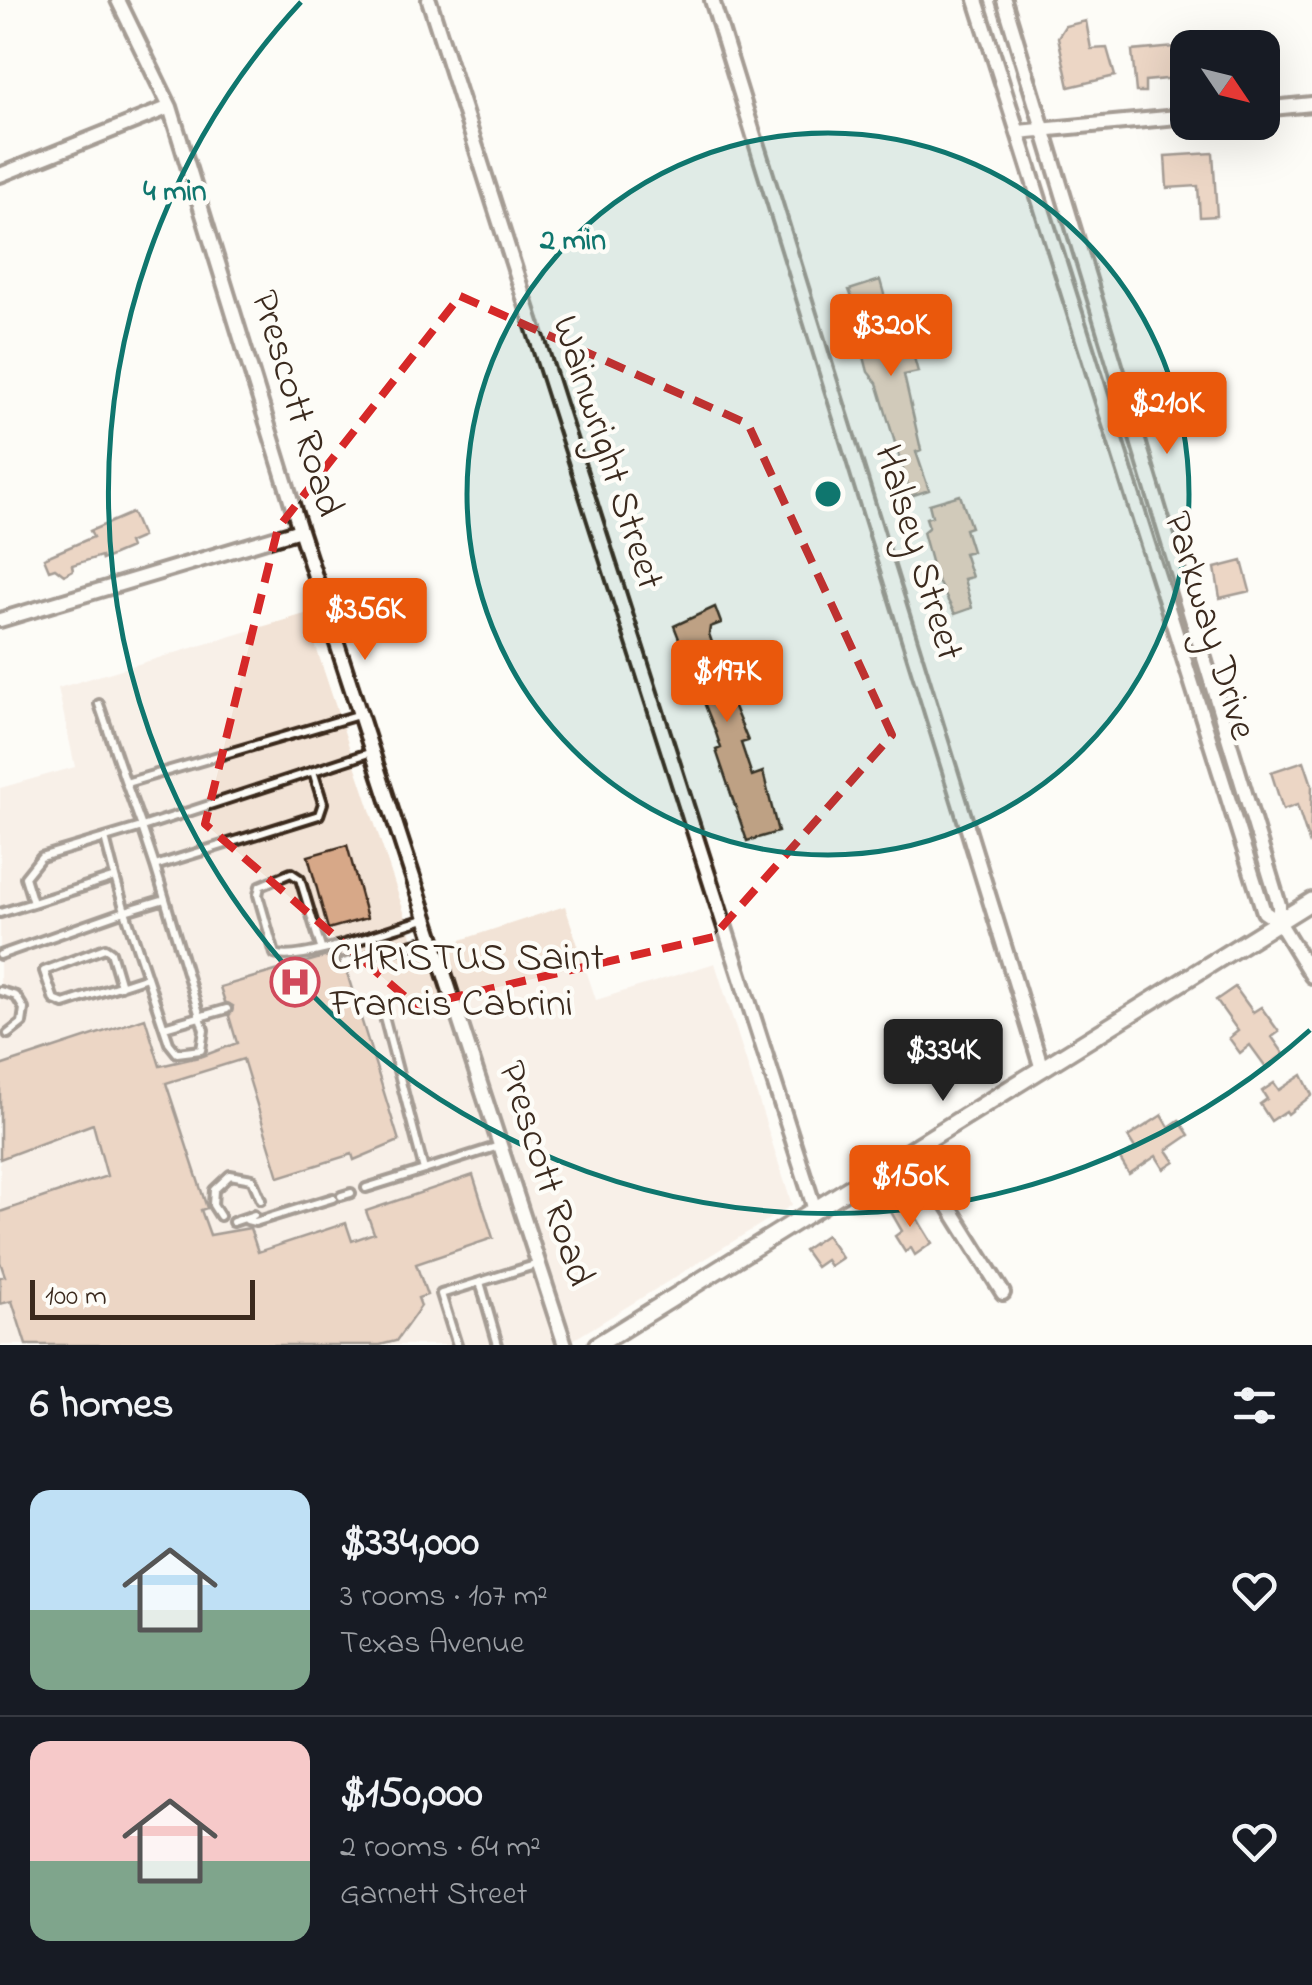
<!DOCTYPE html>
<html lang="en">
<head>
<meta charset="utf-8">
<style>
	body { margin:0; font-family:"Indie Flower",sans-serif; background:#20242c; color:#f1f3f6; height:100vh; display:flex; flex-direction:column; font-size:38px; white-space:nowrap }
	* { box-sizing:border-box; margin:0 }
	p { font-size:32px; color:#9ea1a6 }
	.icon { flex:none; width:55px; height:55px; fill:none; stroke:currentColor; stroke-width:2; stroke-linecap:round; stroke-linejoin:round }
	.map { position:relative; height:1345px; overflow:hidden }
	.sheet { display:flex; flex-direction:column; background:#171b24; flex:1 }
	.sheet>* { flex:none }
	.needle { width:65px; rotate:125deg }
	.buttons { position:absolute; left:1170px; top:30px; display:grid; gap:20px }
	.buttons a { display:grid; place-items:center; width:110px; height:110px; border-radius:20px; background:#171b24; box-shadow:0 10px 40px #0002; font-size:50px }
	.scale { position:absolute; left:30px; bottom:25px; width:225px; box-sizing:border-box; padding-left:10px; border:5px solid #3b2a1e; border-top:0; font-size:28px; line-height:35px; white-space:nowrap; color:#3b2a1e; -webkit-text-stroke:8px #fdfcf7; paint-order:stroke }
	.price { position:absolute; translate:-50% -85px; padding:0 22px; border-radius:10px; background:#ea580c; color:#fff; font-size:32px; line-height:65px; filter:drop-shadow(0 2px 5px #0008) }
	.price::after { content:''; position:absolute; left:50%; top:60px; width:30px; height:22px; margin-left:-15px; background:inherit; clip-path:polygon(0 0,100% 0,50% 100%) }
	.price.current { background:#222; color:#fff }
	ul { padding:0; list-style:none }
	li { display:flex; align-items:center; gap:30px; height:250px; padding:0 30px }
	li+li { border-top:2px solid #363941 }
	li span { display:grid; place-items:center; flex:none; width:280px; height:200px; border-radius:20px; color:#555 }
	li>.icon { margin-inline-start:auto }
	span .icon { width:120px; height:120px; fill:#fffc; stroke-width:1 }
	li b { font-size:42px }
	h2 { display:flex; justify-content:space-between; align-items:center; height:120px; padding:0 30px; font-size:42px }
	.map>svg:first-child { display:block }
	.built { fill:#f2e3d6 }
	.building { fill:#d7a888; stroke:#3b2a1e; stroke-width:2.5 }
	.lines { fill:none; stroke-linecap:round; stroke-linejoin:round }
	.service-casing { stroke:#3b2a1e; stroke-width:14 }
	.minor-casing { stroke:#3b2a1e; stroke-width:20 }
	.tertiary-casing { stroke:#3b2a1e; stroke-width:22 }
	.service { stroke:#fdfcf7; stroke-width:6 }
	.minor { stroke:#fdfcf7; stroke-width:12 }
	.tertiary { stroke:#fdfcf7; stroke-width:15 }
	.marked { fill:none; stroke:#d62828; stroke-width:8; stroke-dasharray:20 12; stroke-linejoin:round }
	.ring { fill:none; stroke:#0f766e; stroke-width:5 }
	.labels { text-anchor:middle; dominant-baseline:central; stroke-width:9; stroke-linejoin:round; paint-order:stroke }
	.street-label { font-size:40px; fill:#3b2a1e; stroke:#fdfcf7 }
	.poi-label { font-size:40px; fill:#3b2a1e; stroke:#fdfcf7; text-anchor:start }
	.centre { fill:#0f766e; stroke:#fdfcf7; stroke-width:5 }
	.ring-label { font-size:30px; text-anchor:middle; font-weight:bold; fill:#0f766e; stroke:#fdfcf7; stroke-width:9; stroke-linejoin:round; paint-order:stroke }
</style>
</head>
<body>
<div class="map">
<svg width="1312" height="1345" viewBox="0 0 1312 1345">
	<rect width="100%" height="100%" fill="#fdfcf7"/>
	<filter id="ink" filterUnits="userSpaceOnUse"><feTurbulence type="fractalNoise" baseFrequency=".01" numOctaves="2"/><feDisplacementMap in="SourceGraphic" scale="20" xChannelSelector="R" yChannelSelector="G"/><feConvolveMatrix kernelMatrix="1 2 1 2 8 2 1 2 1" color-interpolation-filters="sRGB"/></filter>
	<g filter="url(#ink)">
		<path class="built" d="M305,614l113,340 147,-48 31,94 119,-37 77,242 -227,140h-565v-557l75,-21 -17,-79z"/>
		<path class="building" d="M1086,21l5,28 16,-1 8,28 -46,11 -11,-50 7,-11z
			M1186,46l2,31 -43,4v11h-9l-4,-41z
			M1213,153l4,63 -17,1 -2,-31 -31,2 -2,-32z
			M880,280l7,25 -7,2 8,27 10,-2 10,24 5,-2 5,18 -14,3 17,75 -5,2 13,38 -18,6 -34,-113 -9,-11 -7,-27 8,-5 -20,-50z
			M960,495l11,32 -6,2 7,22 -8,2 8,24 -8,2 8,29 -17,6 -20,-38 -12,-44 6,-5 -3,-9 6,-2 -3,-12z
			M132,513l10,24 -14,6 2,5 -28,12 -1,-4 -29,9 1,5 -9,5 -9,-7 -6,2 -5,-12 49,-21 -3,-6z
			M1242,561l8,30 -30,7 -5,-30z
			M715,607l6,16 -11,4 -1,7 17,48 15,-6 8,20 -17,6 16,39 -7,2 11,33 11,-4 15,60 -31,9 -31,-91 5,-2 -5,-15 -42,-107z
			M1304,761l8,24 -2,60 -13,-40 -14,5 -12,-38z
			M347,845l20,73 -39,11 -20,-73z
			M341,952l-3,14 8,4 53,171 -45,19 -2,-6 -73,23 -36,-118 -77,24 41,125 -6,2 9,25 40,-7 8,24 88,-29 6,18 22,-8 -8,-22 107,-36 20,63 -77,26 11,31 -9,3 3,8 -25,35 -16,4h-354l-14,-44 -12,3v-27l5,-1 -5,-14v-50l107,-36 -14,-52 -93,35v-93l145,-48 15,48 43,-10 34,-13 -8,-27 4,-10 -8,-4 -5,-15z
			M1235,987l18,25 8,-5 18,25 -7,5 12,17 -18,13 -16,-22 -10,8 -11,-15 9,-7 -22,-31z
			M1302,1075l10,20 -24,19 -2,-3 -15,10 -11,-17 7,-5 -5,-8 12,-8 5,7z
			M1162,1115l7,12 10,-7 10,15 -22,15 8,12 -11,7 -8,-13 -27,18 -9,-15 15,-11 -7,-11z
			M907,1202l25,41 -17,12 -4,-7 -6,4 -10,-16 7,-5 -11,-19z
			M826,1235l16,23 -12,8 -4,-6 -10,7 -12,-17z"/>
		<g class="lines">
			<g class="service-casing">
				<path id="service" d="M99,704l27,79 232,-68
					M126,783l16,44 230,-75
					M115,877l10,34 40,-12 -10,-33
					M33,903l82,-26 -10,-39
					M0,913l33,-10 -8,-26 16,-20 101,-30 13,39 164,-51 4,-12 -10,-32
					M321,948l-21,-69 -9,-6 -31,13 -2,9 17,59c24,10 120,-27 150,-35
					M0,955l125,-44 44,132 8,10 24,-3 3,-20 -39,-131
					M344,963l88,-24
					M121,986l-10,-34 -6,-4 -61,23 10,29 10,4 83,-27
					M0,991l16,5 8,13 -2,14 -14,11
					M382,1009l42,161 75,-24
					M164,1027l63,-18
					M366,1188l58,-18
					M341,1196l10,-3
					M220,1216l-7,-11 1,-15 16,-15 22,4 9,21
					M247,1220l8,2 78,-24
					M233,1222l21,-7
					M480,1282l18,63
					M457,1345l-16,-51 97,-30"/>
			</g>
			<g class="minor-casing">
				<path id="minor" d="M118,0l52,107 130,423 265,815
					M429,0l386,1210
					M712,0l330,1069
					M976,0l288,912 15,10 33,54
					M1004,0l275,905v17
					M1262,109l50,-5
					M1018,132l170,-16
					M0,175l170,-68
					M0,620l300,-90
					M913,1149l90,144"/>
			</g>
			<g class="tertiary-casing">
				<path id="tertiary" d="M597,1345l715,-444"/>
			</g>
			<use href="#service" class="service"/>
			<use href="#minor" class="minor"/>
			<use href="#tertiary" class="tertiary"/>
		</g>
	</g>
	<path d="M0 0H1312V1345H0ZM460,296l288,128 144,311 -179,202 -297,69 -211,-182 73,-296z" fill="#fdfcf7" fill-opacity=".55" fill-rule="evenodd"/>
	<path class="marked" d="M460,296l288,128 144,311 -179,202 -297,69 -211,-182 73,-296z"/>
	<circle cx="828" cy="494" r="361" fill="#0f766e" fill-opacity=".12"/>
	<g class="ring">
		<circle cx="828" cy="494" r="361"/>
		<path d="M1310 1030A721 721 0 0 1 301 2"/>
	</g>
	<defs>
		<g id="hospital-ring" transform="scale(2.5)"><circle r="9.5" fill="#fdfcf7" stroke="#d1495b" stroke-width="1.5"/><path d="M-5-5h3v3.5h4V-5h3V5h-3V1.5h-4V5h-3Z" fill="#d1495b"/></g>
	</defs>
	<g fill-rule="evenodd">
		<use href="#hospital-ring" x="295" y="982"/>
	</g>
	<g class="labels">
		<g class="street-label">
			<text transform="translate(295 404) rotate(73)">Prescott Road</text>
			<text transform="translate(606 453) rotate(72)">Wainwright Street</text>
			<text transform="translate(917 553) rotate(73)">Halsey Street</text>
			<text transform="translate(1208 626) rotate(73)">Parkway Drive</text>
			<text transform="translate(544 1174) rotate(72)">Prescott Road</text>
		</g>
		<g class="poi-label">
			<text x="330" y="959">CHRISTUS Saint<tspan x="330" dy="46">Francis Cabrini</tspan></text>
		</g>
	</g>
	<circle cx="828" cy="494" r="15" class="centre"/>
	<g class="ring-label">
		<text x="175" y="200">4 min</text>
		<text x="573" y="249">2 min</text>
	</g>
</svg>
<div class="buttons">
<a><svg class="needle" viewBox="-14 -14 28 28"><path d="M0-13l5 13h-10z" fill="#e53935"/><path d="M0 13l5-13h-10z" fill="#9ea1a6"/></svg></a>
</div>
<div class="scale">100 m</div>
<b class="price" style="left:891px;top:379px">$320K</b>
<b class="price" style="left:1167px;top:457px">$210K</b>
<b class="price" style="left:365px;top:663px">$356K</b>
<b class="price" style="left:727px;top:725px">$197K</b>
<b class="price current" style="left:943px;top:1104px">$334K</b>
<b class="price" style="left:910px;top:1230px">$150K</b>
</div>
<section class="sheet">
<h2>6 homes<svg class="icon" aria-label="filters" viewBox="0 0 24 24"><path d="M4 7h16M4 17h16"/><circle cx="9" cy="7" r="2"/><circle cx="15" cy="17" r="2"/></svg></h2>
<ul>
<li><span style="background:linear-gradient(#bfe0f5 60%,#7fa58c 0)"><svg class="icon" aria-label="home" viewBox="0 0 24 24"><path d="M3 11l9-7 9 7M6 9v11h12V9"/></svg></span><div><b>$334,000</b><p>3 rooms · 107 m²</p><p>Texas Avenue</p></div><svg class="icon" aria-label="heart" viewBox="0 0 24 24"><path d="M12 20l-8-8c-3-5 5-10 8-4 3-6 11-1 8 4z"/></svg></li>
<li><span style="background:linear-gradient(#f6c9c9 60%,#7fa58c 0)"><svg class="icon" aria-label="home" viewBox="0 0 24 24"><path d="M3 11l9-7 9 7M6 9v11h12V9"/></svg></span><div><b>$150,000</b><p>2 rooms · 64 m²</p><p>Garnett Street</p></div><svg class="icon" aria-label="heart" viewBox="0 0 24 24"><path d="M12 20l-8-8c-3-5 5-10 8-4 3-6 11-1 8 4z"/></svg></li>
</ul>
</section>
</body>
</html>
